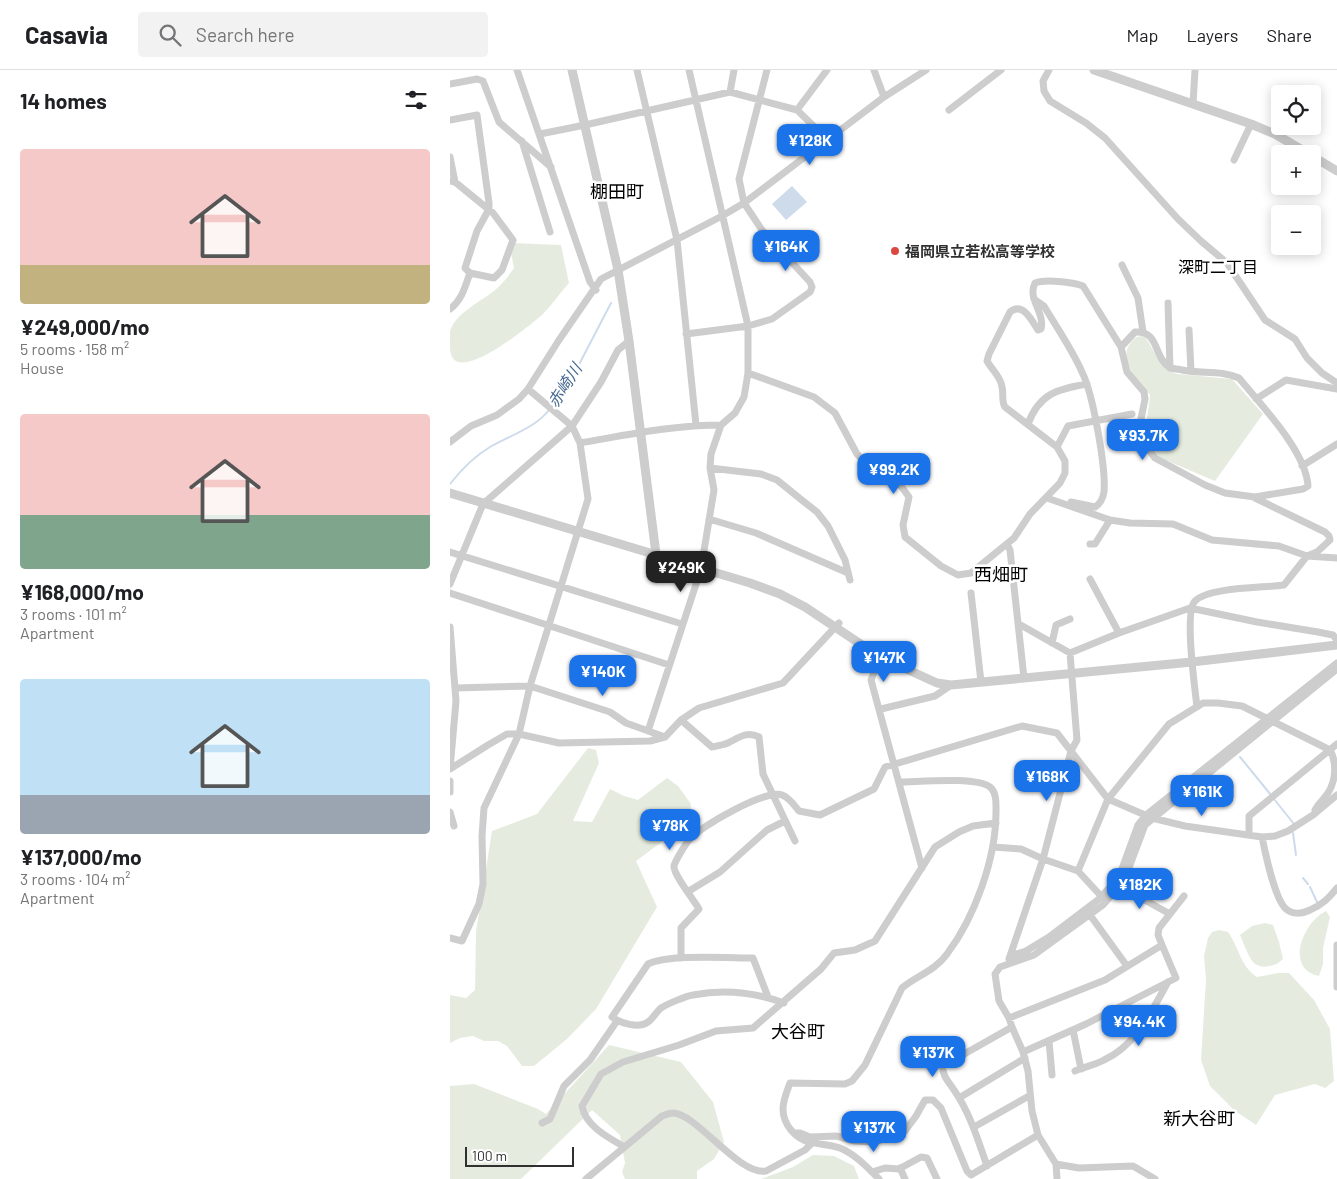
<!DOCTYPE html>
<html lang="en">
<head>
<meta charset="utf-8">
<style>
	body { margin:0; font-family:Barlow,"Noto Sans JP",sans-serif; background:#f2f2f2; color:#202124; height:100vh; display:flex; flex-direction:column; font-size:19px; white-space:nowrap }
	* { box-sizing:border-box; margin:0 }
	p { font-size:16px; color:#757577 }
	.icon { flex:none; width:28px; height:28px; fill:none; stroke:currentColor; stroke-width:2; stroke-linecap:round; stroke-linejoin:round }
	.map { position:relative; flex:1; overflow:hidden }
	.drawer { display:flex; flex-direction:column; background:#fff; width:450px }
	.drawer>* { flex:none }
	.controls { position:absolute; left:821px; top:15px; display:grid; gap:10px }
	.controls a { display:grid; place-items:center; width:50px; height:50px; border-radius:5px; background:#fff; box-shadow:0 2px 12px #0003; font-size:25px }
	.scale { position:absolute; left:15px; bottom:12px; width:109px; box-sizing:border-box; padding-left:5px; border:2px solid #303030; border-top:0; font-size:14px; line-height:18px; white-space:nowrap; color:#303030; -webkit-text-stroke:4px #fff; paint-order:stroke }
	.price { position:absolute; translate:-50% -42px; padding:0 11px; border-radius:10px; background:#1a73e8; color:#fff; font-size:16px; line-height:32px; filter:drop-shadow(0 1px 2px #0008) }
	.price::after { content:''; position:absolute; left:50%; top:30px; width:15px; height:11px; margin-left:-8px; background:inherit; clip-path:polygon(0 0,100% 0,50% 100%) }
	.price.on { background:#222; color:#fff }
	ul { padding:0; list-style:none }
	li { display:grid; align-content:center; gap:10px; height:265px; padding:0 20px }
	li span { display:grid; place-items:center; height:155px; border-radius:5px; color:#555 }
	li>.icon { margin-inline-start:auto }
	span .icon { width:90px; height:90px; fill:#fffc; stroke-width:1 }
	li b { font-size:21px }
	h2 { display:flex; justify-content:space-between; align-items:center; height:60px; padding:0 20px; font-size:21px }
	header { display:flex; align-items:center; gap:30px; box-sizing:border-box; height:70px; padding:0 25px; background:#fff; border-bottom:1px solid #e0e0e0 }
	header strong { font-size:24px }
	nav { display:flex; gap:28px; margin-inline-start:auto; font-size:18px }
	.search { width:350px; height:45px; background:#f2f2f2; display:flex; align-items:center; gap:12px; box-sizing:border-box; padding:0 18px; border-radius:5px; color:#757577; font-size:19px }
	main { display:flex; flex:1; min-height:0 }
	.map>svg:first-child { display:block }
	.green { fill:#e5ecdf }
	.water { fill:#cddbeb }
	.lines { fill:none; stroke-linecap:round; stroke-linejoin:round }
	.stream { stroke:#cddbeb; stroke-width:2 }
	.minor { stroke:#cdcdcd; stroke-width:7 }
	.tertiary { stroke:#cdcdcd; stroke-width:9 }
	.poi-dot { fill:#db483f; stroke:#fff; stroke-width:2 }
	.labels { text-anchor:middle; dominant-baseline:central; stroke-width:5; stroke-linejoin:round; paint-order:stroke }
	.poi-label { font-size:15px; font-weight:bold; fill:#303030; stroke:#fff; text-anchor:start }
	.neighbourhood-label { font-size:16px; fill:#000; stroke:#fff }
	.water-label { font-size:16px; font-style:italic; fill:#43678e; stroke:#fff }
	.quarter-label { font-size:18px; fill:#000; stroke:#fff }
</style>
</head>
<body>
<header>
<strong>Casavia</strong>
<div class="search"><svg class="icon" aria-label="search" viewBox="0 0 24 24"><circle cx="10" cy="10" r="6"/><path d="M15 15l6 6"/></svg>Search here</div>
<nav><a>Map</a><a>Layers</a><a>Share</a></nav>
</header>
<main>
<section class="drawer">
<h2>14 homes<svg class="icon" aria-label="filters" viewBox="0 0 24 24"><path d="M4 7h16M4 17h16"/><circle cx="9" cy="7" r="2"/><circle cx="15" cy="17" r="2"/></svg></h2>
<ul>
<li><span style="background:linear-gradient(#f6c9c9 75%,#c2b280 0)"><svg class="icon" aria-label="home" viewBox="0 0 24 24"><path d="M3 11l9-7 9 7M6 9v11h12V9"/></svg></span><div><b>¥249,000/mo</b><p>5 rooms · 158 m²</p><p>House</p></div></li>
<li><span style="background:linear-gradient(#f6c9c9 65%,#7fa58c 0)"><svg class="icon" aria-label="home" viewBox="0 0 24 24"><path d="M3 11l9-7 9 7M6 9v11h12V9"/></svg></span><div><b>¥168,000/mo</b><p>3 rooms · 101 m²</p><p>Apartment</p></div></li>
<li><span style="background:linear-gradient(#bfe0f5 75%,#9aa5b1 0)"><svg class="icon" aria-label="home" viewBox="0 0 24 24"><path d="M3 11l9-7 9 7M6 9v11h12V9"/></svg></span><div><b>¥137,000/mo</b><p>3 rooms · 104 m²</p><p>Apartment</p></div></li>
</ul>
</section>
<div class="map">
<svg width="887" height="1109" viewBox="0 0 887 1109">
	<rect width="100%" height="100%" fill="#fff"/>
	<path class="green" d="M62,173l49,2 8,38c-9,10 -17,22 -27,32 -13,11 -92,77 -92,32 0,-4 0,-10 0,-15 4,-18 30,-30 44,-41 8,-7 14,-14 20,-23l-3,-15z
		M691,266l4,1c10,14 14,31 32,37l55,5 31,35 -48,67 -52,-22c-28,-17 -14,-38 -13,-64 -12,-14 -33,-34 -19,-53 4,-4 5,-5 10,-6z
		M138,678l8,2 3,13 -26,58 19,1 18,-33 14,7 14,4 29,-22 11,8 13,18 -1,9 -19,22 -35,26 21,46 -61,102 -29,30 -33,27h-12l-15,-20 -9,-5h-14l-11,-5 -13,2 -10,5v-48l16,3 9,-8 1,-58 16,-101 45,-17z
		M876,841l4,6 -7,31v16l-4,12c-35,-7 -16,-54 7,-65z
		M815,853l8,2 6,17 4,17c-6,7 -21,11 -29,4 -4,-3 -12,-23 -14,-28l12,-9z
		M769,860l9,2c11,15 12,34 29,45l21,-4h11l25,27 16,29 4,52 -9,7 -10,-4 -40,11 -19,30 -22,-15 -24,-24 -9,-26 5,-81 -2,-23 4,-18 4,-6z
		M159,975l72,17 32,40 11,40 -10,17 -17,12v8h-72l-3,-7 3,-9 -5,-28 -28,-25 -71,69h-71v-93l24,-2 64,25 8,5z
		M363,1085l21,1 20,10 5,13h-98l32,-12z"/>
	<path class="water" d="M342,116l15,16 -21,18 -14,-16z"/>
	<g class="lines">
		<path class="stream" d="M102,336l20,-28 39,-75
			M0,414c11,-14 23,-27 40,-37 19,-11 45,-19 59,-37
			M790,687l31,38
			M824,729l20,25
			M843,763l3,22
			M853,808l5,6
			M860,817l7,15"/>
		<path class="minor" d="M67,0l73,212 6,8
			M187,0l40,170 19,185
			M424,0l10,27
			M599,0l-6,11 1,10 6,10 36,22 19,15 73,81 23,22 26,22 38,57 30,19 12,19 15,15 15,10
			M0,14l27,-5 6,2 16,41 52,45
			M280,22l4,-22
			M743,34l2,-34
			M347,40l30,-40
			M499,40l52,-40
			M0,50l27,-5 12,88v6l-12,22 -12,37 5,5
			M90,64l45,-9 145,-33 67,18 30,29
			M72,71l28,91
			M0,87l5,25
			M784,90l17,-36
			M0,111l5,1 38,31 20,27
			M672,195l16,33 5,34
			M584,229l10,7c13,22 28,43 38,66 11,22 24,95 22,120 -1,6 -4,12 -9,15l-24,-5
			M718,233l2,65
			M0,239c12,-9 15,-22 20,-36l24,5 8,-8 11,-30
			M739,260l2,41
			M236,264l62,-8 24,-7 38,-27 2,-5 -2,-5 -48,-52 -18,-27 -5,-24 28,-109
			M298,303l66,24 21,16 22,41 11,11 33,21 8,11 -6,28 2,12 36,29 17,9 13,-2 43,-35 16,-24 30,-31 5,-10v-12l-8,-14 -52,-40c-4,-6 -1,-13 -3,-20 -1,-10 -10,-17 -15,-26l2,-7 21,-42c13,-11 22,9 28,18l3,-1c4,-17 -14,-30 -6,-46 11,-4 37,-1 48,3l38,61 6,25 17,20 1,7 -6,30 3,12 13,17 50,27 20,8 30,4 48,-8 5,-3c-2,-35 -47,-81 -69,-108 -17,-8 -38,-4 -57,-8 -3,-1 -9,-1 -11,-2 -18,-9 -11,-38 -36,-36l-14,15
			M806,329l30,-19 51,9
			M578,354c11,-30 29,-35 59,-40
			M0,372l21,-16 26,-11 22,-16 9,-10 31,-49 42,-61 121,-63 22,-13 140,-106 42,-27
			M130,373c47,-8 94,-18 141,-18
			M607,377l11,-21 64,-12
			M852,396l35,-22
			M260,398l51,6 16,6 26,21 14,11 11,14 17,34 5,20
			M597,428l63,22 20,3 43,1 39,16 67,6 28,10 30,2
			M259,449l47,14 92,40
			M557,474l3,6 14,128
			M640,474h5l15,-24
			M0,482l232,72
			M640,509l29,54
			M0,514l33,-80 89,-78 29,-44 17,-32 11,-9
			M0,523l219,72
			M521,523l10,89
			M569,554l51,29
			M0,557l6,74 -6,68 38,-24 19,-11h12l40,9 91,-2 15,-4 16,-17 18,-12 84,-25 56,-60
			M602,573l4,-18 14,-6
			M620,583l49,-20 71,-25 67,14 61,10 15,3 4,5
			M430,587l-9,23 51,188
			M5,618l75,-2 80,26 16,11 39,14
			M747,637c-2,-18 -13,-95 -2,-106 14,-14 68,-13 89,-16l23,-29 10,-4 13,-12 -1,-4 -4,-4 -70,-34
			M431,639l54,-13 16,-11
			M231,650l31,27c5,-1 11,-2 16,-4 12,-6 19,-12 31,-6l4,37 32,67
			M198,661l53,-162 13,-79 -4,-22 1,-14 10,-29 14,-12 9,-16 4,-24v-47l-59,-256
			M0,711v11
			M0,742l4,14
			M799,764v-18l88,-72
			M812,767c3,15 13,61 23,71 7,7 17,6 25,2 12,-5 19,-12 27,-22
			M543,777l28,2 22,10 35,12 23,25
			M628,801l30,-72 61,-75 34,-21h15l24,3 88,44c7,12 6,31 -2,43 -4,6 -10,11 -13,17
			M671,817l49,27
			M239,821l31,-19 47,-42 18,-9
			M640,845l37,51
			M0,868l12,3 17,-37 4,-20 -1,-48 2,-28 35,-74 11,-48 58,-187 -8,-56 -8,-17 -44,-37
			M712,875l-4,-10 1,-7 25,-32
			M887,875v42
			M560,886l16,-5 23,-14 50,-38 20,-22 19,-52 8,-10 191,-152
			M231,888v-30l18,-19c-5,-9 -26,-35 -25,-43 1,-5 12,-23 16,-27 11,-13 76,-50 92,-44 8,3 12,10 17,16l21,4 54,-26 11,-22 137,-41 35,7 51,66 44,19 33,8 77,11 13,-1 13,-5 25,-16 24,-20
			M559,889l34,-100 28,-108 6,-11 -7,-87
			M318,927l-15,-39c-26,0 -84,-4 -105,6l-36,53c8,6 27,12 36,5 5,-3 8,-10 13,-14 6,-4 25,-12 32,-13 31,-6 61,-3 91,8
			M559,948l96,-38 57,-35 14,33 -90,46 -63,28
			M623,960l8,39
			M599,971l3,34
			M625,1001c9,-4 20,-6 29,-11 32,-14 48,-50 64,-78
			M509,1028l66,-40
			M92,1053l8,-4 14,-33 26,-26 27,-39
			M524,1057l55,-31
			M344,1063h6l10,4 26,-1 19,5 19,1 24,-7 7,-4 11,-15 9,-16h8l8,8 26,63 4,4 67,-40
			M173,1076c-16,-9 -38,-21 -41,-40l19,-32 22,-12 56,-17 37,-14 37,-3 68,-59 13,-16 21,-3 20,-9 60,-94 24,-15 14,-6 23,-3
			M606,1094l23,4 54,-2 22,13
			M537,1096c-9,-26 -17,-53 -33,-76 -5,-8 -12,-14 -11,-24l69,-39
			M450,1098l5,11
			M422,1102l13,-4 14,1 22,-12 6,1 10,21
			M136,1109l76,-63c3,-1 7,-3 11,-3 23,0 66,63 93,58l39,-21 7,-7
			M429,1109c-11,-11 -24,-25 -39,-31 -10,-4 -20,-3 -30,-6 -14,-3 -27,-17 -27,-33 0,-9 4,-18 7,-26l55,1 7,-3 13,-16 37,-77c14,-12 33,-17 45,-34 28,-37 49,-96 49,-142 0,-8 1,-19 -6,-25 -14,-11 -73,-5 -91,-5
			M607,1109l-1,-15 -18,-29 -6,-24 -4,-40 -5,-19 -11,-25 -3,-9 -10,-17 -4,-27 5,-7 34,-12 69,-50 21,-24 21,-56 192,-156"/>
		<path class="tertiary" d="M122,0l46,200 11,71 27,213
			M644,0l157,54 24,10 34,20
			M862,86l25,15
			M0,423l300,90 30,11 25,13 75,50 57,26 14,2 241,-23 145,-17"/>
	</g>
	<circle class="poi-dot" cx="445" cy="181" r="5"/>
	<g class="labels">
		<g class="poi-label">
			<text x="455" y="181">福岡県立若松高等学校</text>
		</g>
		<g class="neighbourhood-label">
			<text x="768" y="196">深町二丁目</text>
		</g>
		<g class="water-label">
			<text transform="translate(114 315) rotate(-57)">赤崎川</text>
		</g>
		<g class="quarter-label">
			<text x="167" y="121">棚田町</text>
			<text x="551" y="504">西畑町</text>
			<text x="348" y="961">大谷町</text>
			<text x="749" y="1048">新大谷町</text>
		</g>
	</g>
</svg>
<div class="controls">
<a><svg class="icon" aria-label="locate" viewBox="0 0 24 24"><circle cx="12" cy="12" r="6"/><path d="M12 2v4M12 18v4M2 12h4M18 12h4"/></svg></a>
<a>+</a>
<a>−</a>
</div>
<div class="scale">100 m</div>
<b class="price" style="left:360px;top:96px">¥128K</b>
<b class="price" style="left:336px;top:202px">¥164K</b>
<b class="price" style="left:693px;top:391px">¥93.7K</b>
<b class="price" style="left:444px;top:425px">¥99.2K</b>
<b class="price on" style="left:231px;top:523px">¥249K</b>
<b class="price" style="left:434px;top:613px">¥147K</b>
<b class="price" style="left:153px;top:627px">¥140K</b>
<b class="price" style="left:597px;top:732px">¥168K</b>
<b class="price" style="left:752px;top:747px">¥161K</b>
<b class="price" style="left:220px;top:781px">¥78K</b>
<b class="price" style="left:690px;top:840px">¥182K</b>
<b class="price" style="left:689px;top:977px">¥94.4K</b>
<b class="price" style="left:483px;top:1008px">¥137K</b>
<b class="price" style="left:424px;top:1083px">¥137K</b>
</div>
</main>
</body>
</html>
